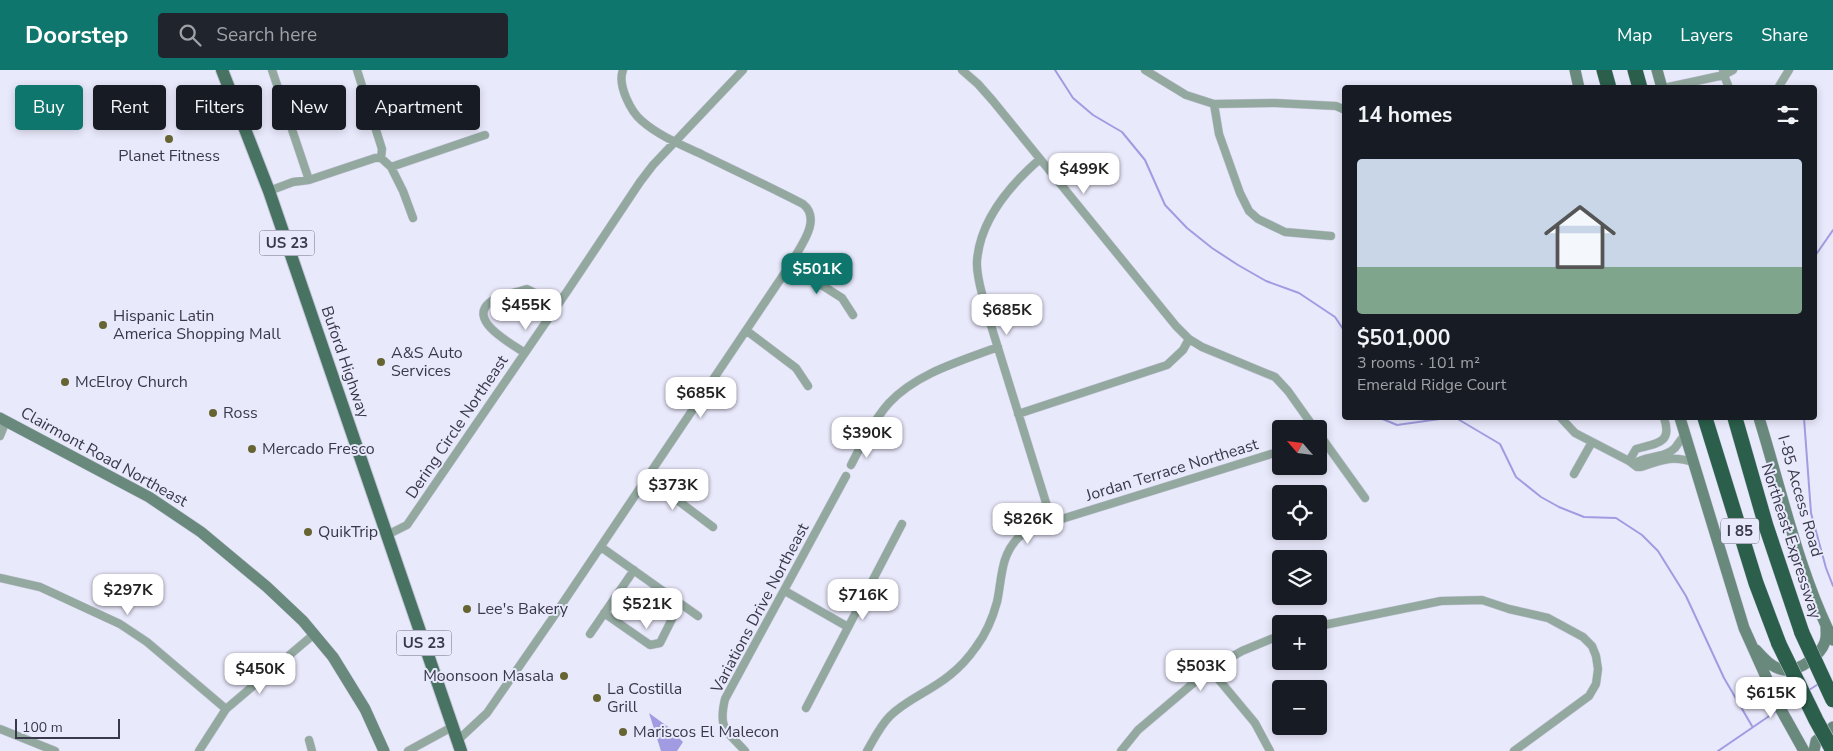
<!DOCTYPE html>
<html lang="en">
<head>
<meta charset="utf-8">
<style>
	body { margin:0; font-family:"Nunito Sans",sans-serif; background:#20242c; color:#f1f3f6; height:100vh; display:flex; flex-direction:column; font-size:19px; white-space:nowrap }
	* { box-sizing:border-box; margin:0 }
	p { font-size:16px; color:#9ea1a6 }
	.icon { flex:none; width:28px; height:28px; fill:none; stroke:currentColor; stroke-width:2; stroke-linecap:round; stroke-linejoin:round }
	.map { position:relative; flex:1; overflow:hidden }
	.sheet { position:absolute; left:1342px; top:15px; width:475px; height:335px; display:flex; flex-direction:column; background:#171b24; border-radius:5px; box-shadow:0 2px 8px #0003 }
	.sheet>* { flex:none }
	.top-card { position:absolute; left:15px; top:15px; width:475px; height:45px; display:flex; gap:10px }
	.needle { width:32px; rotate:298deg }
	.buttons { position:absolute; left:1272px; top:350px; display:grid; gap:10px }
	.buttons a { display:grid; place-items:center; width:55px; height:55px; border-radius:5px; background:#171b24; box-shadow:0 2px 8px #0003; font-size:25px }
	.scale { position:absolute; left:15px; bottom:12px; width:105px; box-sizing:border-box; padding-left:5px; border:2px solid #3a394c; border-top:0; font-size:14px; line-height:18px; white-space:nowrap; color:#3a394c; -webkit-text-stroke:4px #e9e9fc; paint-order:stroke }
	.price { position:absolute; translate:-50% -42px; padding:0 11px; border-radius:10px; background:#fff; color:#222; font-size:16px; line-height:32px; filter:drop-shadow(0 1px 2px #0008) }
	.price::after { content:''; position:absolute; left:50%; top:30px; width:15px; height:11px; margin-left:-8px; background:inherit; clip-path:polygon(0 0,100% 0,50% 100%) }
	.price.active { background:#0f766e; color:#fff }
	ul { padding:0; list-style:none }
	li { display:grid; align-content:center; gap:10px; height:265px; padding:0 15px }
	li span { display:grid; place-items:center; height:155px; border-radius:5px; color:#555 }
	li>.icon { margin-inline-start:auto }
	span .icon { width:90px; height:90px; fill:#fffc; stroke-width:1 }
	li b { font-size:21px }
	h2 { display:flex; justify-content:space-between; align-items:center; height:60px; padding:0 15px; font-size:21px }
	.chip { padding:0 18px; border-radius:5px; background:#171b24; box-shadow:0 2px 8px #0003; font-size:18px; line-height:45px }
	.chip.active { background:#0f766e; color:#fff }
	header { display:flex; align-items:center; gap:30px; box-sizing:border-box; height:70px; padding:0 25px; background:#0f766e; color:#fff }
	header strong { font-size:24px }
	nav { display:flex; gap:28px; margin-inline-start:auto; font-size:18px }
	.search { width:350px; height:45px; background:#20242c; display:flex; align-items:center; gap:12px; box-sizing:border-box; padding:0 18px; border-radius:5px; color:#9ea1a6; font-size:19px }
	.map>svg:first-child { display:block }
	.water { fill:#a19ce1 }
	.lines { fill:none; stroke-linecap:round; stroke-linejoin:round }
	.stream { stroke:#a19ce1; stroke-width:2 }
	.minor-casing { stroke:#c6c6d9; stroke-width:9 }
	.secondary-casing { stroke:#c6c6d9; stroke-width:12 }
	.primary-casing { stroke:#c6c6d9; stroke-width:14 }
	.motorway-casing { stroke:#c6c6d9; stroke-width:16 }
	.minor { stroke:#93a99f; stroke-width:8 }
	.secondary { stroke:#68897b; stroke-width:11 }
	.primary { stroke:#487362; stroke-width:12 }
	.motorway { stroke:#2b5f4c; stroke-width:15 }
	.motorway-bridge-casing { stroke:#c6c6d9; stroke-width:16; stroke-linecap:butt }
	.motorway-bridge { stroke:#2b5f4c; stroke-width:15 }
	.poi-dot { fill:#666431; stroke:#e9e9fc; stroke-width:2 }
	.labels { text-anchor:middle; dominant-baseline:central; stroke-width:4; stroke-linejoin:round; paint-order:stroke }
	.shield { fill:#e9e9fc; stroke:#6e6e81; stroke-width:1 }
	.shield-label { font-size:15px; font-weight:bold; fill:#3a394c }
	.poi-label { font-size:16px; fill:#3a394c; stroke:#e9e9fc; text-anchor:start }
	.street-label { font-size:16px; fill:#3a394c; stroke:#e9e9fc }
</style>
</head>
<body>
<header>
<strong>Doorstep</strong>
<div class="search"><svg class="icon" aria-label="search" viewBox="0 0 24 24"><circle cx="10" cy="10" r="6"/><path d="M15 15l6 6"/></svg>Search here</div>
<nav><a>Map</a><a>Layers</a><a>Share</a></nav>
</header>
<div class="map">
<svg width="1833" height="681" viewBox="0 0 1833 681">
	<rect width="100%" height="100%" fill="#e9e9fc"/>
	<path class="water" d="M649,643l29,21v3l5,5 -6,9h-16z"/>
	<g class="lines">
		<path class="stream" d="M1055,0l18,28 20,17 29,17 23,28 20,45 22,23 25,20 26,17 28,16 33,12 36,24 10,15
			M1815,186l18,-26
			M1380,348l17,7 50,-7
			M1456,348l44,26 16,33 25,20 18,10 25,10 32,1 26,17 16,16 28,45 38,82 28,48
			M1804,348l7,95 15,55 7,18
			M1809,620l11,-7
			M1784,636l15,-10
			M1718,681l60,-41"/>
		<g class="minor-casing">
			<path id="minor" d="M272,0l37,110
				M357,0l25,79 -1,9
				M962,0l16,14 15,17 183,225 13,13 13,8 73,30 13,14 27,38
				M1145,0l41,25 28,9 61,-1 61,3 9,4
				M1723,0l1,5 9,-5
				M1664,18l60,-13 5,13
				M1778,18l11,-18
				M1214,34l5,30 21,59 9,18 9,8 27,13 46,4
				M1040,89c-30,26 -60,61 -63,102 -1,15 5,31 8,45l67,216
				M391,97l12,24 10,27
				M269,121l24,-9 16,-2 66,-22h6l10,9 94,-32
				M790,195l52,33 11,17
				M747,261l49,37 12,18
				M525,283c-13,-9 -57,-32 -36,-50 9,-8 26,-10 38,-14l8,4 20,15
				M1018,344l149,-49 16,-15 6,-11
				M1561,348l14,15 54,28 8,6h4c21,-7 31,-12 52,-5
				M1319,364l46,64
				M0,366l6,-15
				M1629,391l7,-12c20,-6 37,-5 28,-31
				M1633,394c12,-9 31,-5 42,-16 3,-4 6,-9 10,-13
				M851,395c11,-21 22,-44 38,-62 28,-30 72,-42 109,-56
				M1574,404l18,-32
				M648,408l65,49
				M387,465l20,-10 161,-235 72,-108 13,-17 90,-95
				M601,477l97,69
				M0,508l40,9 80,37 27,18 79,67
				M785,521l63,36
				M604,543l46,32 10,-2 20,-40
				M1319,556l122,-25 41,-1 27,9 39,9 35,19 9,9 4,10 2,13 -2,15 -7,12 -75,55
				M590,564l44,-64
				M1210,599l45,54 15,28
				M806,638l96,-184
				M0,659l55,22
				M309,670l3,11
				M457,671l30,-28 65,-94 238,-354c9,-17 33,-45 13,-61 -33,-17 -67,-33 -100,-49 -21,-10 -44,-19 -61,-34 -11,-9 -25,-36 -19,-51
				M199,681l27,-42 87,-74
				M408,681l44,-24
				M745,681c-19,-21 -27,-22 -20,-52l121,-223
				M867,681c7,-12 13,-25 23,-35 17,-17 41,-25 60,-41 9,-7 19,-18 26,-28 9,-12 17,-30 21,-45 5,-22 3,-46 21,-64 8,-8 23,-12 34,-16l229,-71
				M1121,681l17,-21 72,-61 32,-18 39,-16"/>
		</g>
		<g class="secondary-casing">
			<path id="secondary" d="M1575,0l4,18
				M1657,0l5,18
				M0,348l149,79 52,35 66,55 36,34 30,36 32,52 19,42
				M1680,348l64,210 36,80 24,43
				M1759,348c23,74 39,152 74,222
				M1756,580c8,9 17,19 29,20 15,1 35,-14 40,-28 2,-5 1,-10 1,-15
				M1814,681l2,-10 17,-14"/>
		</g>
		<g class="primary-casing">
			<path id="primary" d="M222,0l47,121 192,560"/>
		</g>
		<g class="motorway-casing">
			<path id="motorway" d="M1604,0l5,18
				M1635,0l5,18
				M1705,348l51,165 23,61
				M1735,348l31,108 36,107"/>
		</g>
		<use href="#minor" class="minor"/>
		<use href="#secondary" class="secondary"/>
		<use href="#primary" class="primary"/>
		<use href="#motorway" class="motorway"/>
		<g class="motorway-bridge-casing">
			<path id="motorway-bridge" d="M1802,563l31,67
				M1779,574l37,76 17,31"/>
		</g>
		<use href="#motorway-bridge" class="motorway-bridge"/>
	</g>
	<g class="poi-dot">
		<circle cx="169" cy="69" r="5"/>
		<circle cx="103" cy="255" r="5"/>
		<circle cx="381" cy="292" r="5"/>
		<circle cx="65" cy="312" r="5"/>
		<circle cx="213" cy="343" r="5"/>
		<circle cx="252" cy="379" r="5"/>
		<circle cx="308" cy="462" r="5"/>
		<circle cx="467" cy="539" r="5"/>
		<circle cx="564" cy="606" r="5"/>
		<circle cx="597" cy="628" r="5"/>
		<circle cx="623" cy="662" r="5"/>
	</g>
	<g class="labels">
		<g class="shield">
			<rect x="259.5" y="160.5" width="55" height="25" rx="4"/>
			<rect x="1721" y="448.5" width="38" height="25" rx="4"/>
			<rect x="396.5" y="560.5" width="55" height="25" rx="4"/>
		</g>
		<g class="shield-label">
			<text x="287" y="173">US 23</text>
			<text x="1740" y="461">I 85</text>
			<text x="424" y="573">US 23</text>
		</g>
		<g class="poi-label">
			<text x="169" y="86" text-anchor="middle">Planet Fitness</text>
			<text x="113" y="246">Hispanic Latin<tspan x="113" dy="18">America Shopping Mall</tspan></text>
			<text x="391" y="283">A&amp;S Auto<tspan x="391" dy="18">Services</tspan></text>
			<text x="75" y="312">McElroy Church</text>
			<text x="223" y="343">Ross</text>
			<text x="262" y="379">Mercado Fresco</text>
			<text x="318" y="462">QuikTrip</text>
			<text x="477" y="539">Lee's Bakery</text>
			<text x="554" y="606" text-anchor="end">Moonsoon Masala</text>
			<text x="607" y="619">La Costilla<tspan x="607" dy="18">Grill</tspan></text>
			<text x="633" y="662">Mariscos El Malecon</text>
		</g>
		<g class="street-label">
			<text transform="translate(345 292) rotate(71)">Buford Highway</text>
			<text transform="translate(457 357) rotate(-56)">Dering Circle Northeast</text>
			<text transform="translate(104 387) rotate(29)">Clairmont Road Northeast</text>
			<text transform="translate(1172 400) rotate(-17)">Jordan Terrace Northeast</text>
			<text transform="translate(1800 426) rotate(74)">I-85 Access Road</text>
			<text transform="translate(1791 471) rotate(72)">Northeast Expressway</text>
			<text transform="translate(760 538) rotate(-62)">Variations Drive Northeast</text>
		</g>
	</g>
</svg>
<div class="buttons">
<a><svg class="needle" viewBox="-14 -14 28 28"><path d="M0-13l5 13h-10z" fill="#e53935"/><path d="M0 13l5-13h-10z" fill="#9ea1a6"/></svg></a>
<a><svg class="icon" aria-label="locate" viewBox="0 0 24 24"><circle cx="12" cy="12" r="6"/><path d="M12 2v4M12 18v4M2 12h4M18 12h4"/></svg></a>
<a><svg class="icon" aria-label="layers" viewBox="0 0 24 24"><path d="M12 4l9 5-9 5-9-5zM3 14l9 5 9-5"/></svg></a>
<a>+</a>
<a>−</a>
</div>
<div class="scale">100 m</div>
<b class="price" style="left:1084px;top:125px">$499K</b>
<b class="price active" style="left:817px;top:225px">$501K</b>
<b class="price" style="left:526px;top:261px">$455K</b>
<b class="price" style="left:1007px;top:266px">$685K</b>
<b class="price" style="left:701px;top:349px">$685K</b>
<b class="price" style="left:867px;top:389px">$390K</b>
<b class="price" style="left:673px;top:441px">$373K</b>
<b class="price" style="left:1028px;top:475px">$826K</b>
<b class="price" style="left:128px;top:546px">$297K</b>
<b class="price" style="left:863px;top:551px">$716K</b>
<b class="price" style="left:647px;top:560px">$521K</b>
<b class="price" style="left:1201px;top:622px">$503K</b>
<b class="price" style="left:260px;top:625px">$450K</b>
<b class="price" style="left:1771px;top:649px">$615K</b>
<div class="top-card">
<a class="chip active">Buy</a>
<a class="chip">Rent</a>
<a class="chip">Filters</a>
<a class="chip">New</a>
<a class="chip">Apartment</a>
</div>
<section class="sheet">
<h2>14 homes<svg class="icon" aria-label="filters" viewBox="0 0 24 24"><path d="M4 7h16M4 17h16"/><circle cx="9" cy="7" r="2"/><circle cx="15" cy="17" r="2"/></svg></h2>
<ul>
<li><span style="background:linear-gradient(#c9d6e8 70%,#7fa58c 0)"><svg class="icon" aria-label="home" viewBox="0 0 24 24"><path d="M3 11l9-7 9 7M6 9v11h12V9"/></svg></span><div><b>$501,000</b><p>3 rooms · 101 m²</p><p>Emerald Ridge Court</p></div></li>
</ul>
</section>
</div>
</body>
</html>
